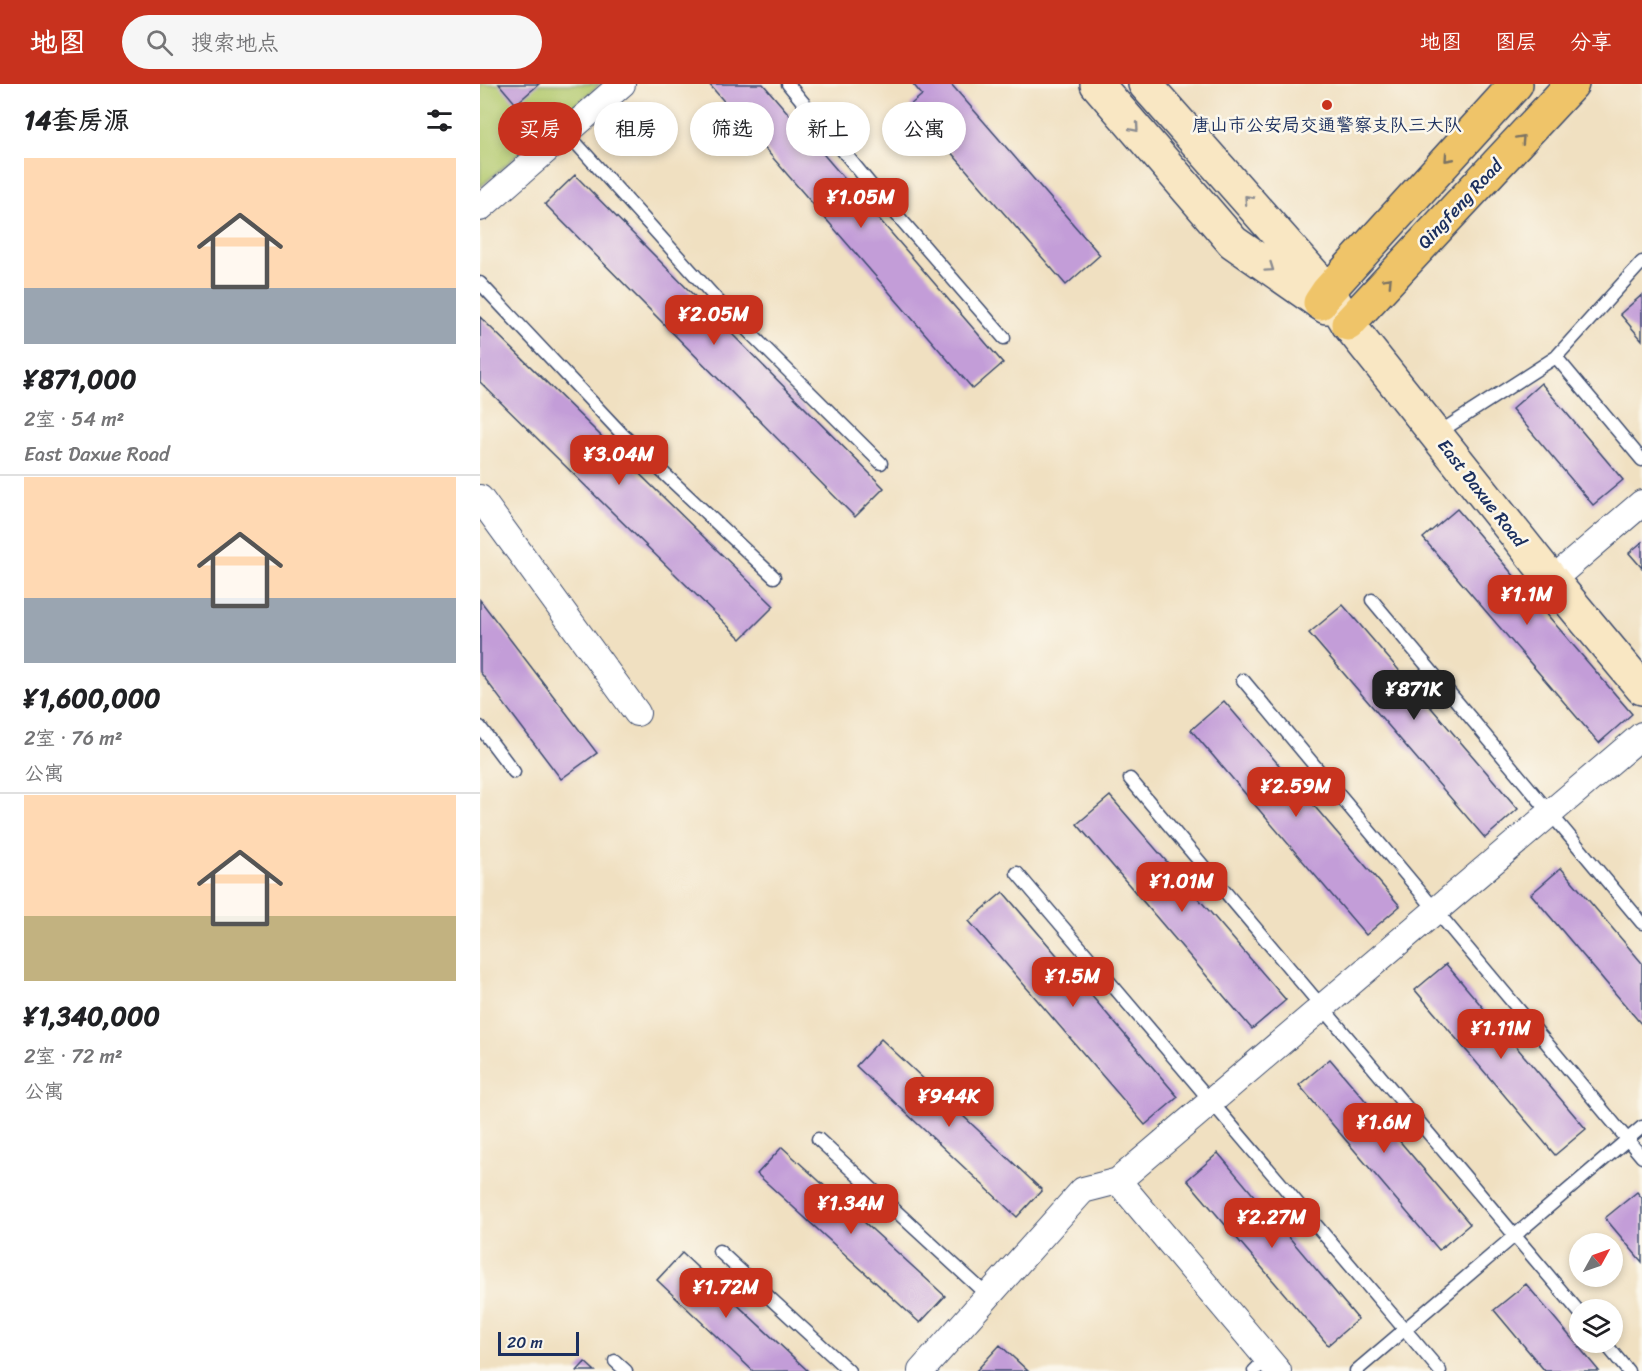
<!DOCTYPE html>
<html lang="zh">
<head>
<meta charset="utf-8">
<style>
	body { margin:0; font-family:Sriracha,"LXGW WenKai TC",sans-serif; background:#f6f6f6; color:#202124; height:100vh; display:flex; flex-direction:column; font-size:22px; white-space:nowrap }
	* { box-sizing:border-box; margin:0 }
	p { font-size:20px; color:#757577 }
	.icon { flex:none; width:33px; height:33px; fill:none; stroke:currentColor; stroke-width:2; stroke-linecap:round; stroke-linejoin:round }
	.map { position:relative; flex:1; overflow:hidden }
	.panel { display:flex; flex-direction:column; background:#fff; width:480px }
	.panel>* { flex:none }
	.hud { position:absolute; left:18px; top:18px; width:570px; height:54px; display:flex; gap:12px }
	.needle { width:39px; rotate:50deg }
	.controls { position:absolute; left:1089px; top:1149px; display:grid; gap:12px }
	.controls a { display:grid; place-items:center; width:54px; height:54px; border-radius:50%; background:#fff; box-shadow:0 3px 9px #0003; font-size:30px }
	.scale { position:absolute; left:18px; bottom:15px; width:81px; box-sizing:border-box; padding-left:6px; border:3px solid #1b2f5e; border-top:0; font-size:16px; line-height:21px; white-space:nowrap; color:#1b2f5e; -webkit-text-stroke:4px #fbf7ec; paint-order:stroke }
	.price { position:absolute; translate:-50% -51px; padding:0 14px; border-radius:12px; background:#c8321e; color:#fff; font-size:20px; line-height:39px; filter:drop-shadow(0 2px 3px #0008) }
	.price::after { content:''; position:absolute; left:50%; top:36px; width:18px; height:14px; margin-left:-9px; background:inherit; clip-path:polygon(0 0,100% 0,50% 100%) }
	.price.current { background:#222; color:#fff }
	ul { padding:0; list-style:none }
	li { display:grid; align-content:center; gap:12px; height:318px; padding:0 24px }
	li+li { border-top:2px solid #e0e0e0 }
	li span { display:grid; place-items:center; height:186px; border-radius:0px; color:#555 }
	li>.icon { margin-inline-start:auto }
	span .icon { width:108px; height:108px; fill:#fffc; stroke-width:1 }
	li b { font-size:26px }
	h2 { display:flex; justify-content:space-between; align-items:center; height:72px; padding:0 24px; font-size:26px }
	.pill { padding:0 21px; border-radius:27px; background:#fff; box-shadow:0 3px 9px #0003; font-size:21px; line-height:54px }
	.pill.current { background:#c8321e; color:#fff }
	header { display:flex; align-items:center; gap:36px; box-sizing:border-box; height:84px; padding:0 30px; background:#c8321e; color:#fff }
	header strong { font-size:28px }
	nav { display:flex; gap:33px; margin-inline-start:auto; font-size:21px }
	.search { width:420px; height:54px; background:#f6f6f6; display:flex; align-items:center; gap:15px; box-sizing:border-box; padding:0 21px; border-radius:33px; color:#757577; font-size:22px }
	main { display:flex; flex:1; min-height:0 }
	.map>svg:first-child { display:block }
	.green { fill:#b2c96d; stroke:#667c66; stroke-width:1.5 }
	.building { fill:#c39dd8 }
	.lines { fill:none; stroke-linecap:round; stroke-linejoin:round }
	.lane-casing { stroke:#3b4a6d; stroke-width:15 }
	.street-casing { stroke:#3b4a6d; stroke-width:28 }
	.secondary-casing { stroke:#3b4a6d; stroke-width:36 }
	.primary-casing { stroke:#3b4a6d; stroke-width:36 }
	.lane { stroke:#fff; stroke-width:12 }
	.street { stroke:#fff; stroke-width:26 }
	.secondary { stroke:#f9e7c3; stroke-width:33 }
	.primary { stroke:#efc469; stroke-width:33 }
	.oneway { stroke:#8a8b90 }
	.oneway2 { stroke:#7a7263 }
	.poi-dot { fill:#c8321e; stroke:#fbf7ec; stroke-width:2 }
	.labels { text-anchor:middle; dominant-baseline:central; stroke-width:5; stroke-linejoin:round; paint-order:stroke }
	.poi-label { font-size:18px; fill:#1b2f5e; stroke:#fbf7ec }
	.street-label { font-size:18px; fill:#1b2f5e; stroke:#fbf7ec }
</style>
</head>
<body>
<header>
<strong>地图</strong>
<div class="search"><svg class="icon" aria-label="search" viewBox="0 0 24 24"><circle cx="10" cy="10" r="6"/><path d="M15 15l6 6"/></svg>搜索地点</div>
<nav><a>地图</a><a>图层</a><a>分享</a></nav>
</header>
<main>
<section class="panel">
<h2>14套房源<svg class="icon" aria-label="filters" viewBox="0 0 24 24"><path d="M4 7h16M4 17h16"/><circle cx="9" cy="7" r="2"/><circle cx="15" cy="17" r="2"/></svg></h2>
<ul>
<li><span style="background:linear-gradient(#ffd9b3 70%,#9aa5b1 0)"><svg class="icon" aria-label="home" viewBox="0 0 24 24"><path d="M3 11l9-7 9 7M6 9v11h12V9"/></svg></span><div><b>¥871,000</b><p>2室 · 54 m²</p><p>East Daxue Road</p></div></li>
<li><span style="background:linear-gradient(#ffd9b3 65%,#9aa5b1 0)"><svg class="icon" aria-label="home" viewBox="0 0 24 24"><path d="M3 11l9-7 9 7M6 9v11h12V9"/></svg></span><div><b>¥1,600,000</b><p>2室 · 76 m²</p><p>公寓</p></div></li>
<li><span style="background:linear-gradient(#ffd9b3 65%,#c2b280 0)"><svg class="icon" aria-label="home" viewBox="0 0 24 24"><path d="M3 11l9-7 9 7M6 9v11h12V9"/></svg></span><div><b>¥1,340,000</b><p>2室 · 72 m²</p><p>公寓</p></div></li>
</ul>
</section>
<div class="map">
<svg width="1162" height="1287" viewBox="0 0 1162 1287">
	<rect width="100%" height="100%" fill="#fbf7ec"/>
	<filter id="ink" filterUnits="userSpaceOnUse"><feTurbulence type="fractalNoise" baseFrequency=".0167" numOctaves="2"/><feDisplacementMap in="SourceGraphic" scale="12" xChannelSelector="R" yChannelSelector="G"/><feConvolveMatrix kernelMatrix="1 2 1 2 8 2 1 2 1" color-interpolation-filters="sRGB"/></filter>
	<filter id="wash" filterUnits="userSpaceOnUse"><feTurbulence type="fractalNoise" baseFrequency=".008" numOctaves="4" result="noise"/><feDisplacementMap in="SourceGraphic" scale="24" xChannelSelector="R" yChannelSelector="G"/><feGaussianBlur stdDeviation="1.35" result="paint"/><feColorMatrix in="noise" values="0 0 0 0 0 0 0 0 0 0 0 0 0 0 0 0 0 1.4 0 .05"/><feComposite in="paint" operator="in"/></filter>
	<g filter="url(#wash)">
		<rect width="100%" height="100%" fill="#f0e0c1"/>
		<path class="green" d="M0,0h120l-120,103z"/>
		<g id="blocks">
			<path class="building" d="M19,0h40l-23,20z
				M229,0h54l240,279 -30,26z
				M433,0h38l149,171 -34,30 -156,-180 12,-10z
				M95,91l309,313 -29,29 -310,-313z
				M1162,211v45l-22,-26z
				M0,233l294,289 -33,33 -261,-257z
				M1061,299l82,97 -30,25 -81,-96z
				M977,425l175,205 -33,29 -176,-205z
				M1162,458v26l-13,-15z
				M0,516l117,153 -36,26 -81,-107z
				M863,521l175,204 -33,29 -176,-205z
				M744,617l176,205 -34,29 -175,-205z
				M630,712l176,204 -34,29 -175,-205z
				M1081,784l81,95v62l-111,-131z
				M523,808l175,205 -33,28 -176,-204z
				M966,880l140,165 -31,26 -140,-165z
				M401,955l161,151 -25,27 -161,-151z
				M850,975l140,165 -31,26 -140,-165z
				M302,1063l163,149 -25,27 -163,-149z
				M738,1069l140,166 -30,26 -141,-165z
				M1157,1108l5,6v64l-37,-44z
				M202,1169l126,118h-55l-96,-91z
				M1046,1200l73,87h-54l-51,-61z
				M520,1261l28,26h-52z
				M105,1278l10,9h-18z"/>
		</g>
	</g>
	<g filter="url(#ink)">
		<use href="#blocks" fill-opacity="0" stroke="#3b4a6d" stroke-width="1.5"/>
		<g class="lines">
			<g class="lane-casing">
				<path id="lane" d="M308,0l83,101 133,153
					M86,48l154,171 161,160
					M0,199l142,151 152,143
					M1076,273l86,103
					M958,349l118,-76 86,-95
					M892,516l270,323
					M763,596l399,477
					M0,643l34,45
					M650,695l450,534
					M537,789l423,498
					M338,1055l170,157
					M239,1167l130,120
					M1124,1258l24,29
					M135,1277l11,10
					M774,1287l13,-13
					M876,1287l286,-244"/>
			</g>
			<g class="street-casing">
				<path id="street" d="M0,124l142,-124
					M0,414l157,215
					M1072,496l90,-77
					M638,1097l160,190
					M441,1287l162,-181 35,-9 524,-446"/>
			</g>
			<g class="secondary-casing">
				<path id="secondary" d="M617,0l136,158 93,65
					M665,0l183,207 20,33 204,256 90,108"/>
			</g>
			<g class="primary-casing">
				<path id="primary" d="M840,219l8,-12 188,-207
					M868,240l224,-240"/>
			</g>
			<use href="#lane" class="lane"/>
			<use href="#street" class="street"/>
			<use href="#secondary" class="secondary"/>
			<use href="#primary" class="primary"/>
		</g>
		<defs><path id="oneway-chevron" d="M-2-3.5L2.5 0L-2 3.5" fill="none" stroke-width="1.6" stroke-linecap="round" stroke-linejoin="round" transform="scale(1.5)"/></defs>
		<g class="oneway">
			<use href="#oneway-chevron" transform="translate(655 44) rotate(49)"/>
			<use href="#oneway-chevron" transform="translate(768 115) rotate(-132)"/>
			<use href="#oneway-chevron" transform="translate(790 184) rotate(35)"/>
		</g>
		<g class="oneway2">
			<use href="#oneway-chevron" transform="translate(1041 55) rotate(-47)"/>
			<use href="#oneway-chevron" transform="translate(968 74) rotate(132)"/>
			<use href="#oneway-chevron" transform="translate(908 197) rotate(-47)"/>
		</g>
	</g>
	<circle class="poi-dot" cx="847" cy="21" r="6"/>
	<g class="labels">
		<g class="poi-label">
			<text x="847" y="41">唐山市公安局交通警察支队三大队</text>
		</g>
		<g class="street-label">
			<text transform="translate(980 120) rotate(-47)">Qingfeng Road</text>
			<text transform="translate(1002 409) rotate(52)">East Daxue Road</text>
		</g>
	</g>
</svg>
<div class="controls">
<a><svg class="needle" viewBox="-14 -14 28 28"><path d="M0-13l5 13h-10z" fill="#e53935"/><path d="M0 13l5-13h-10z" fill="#757577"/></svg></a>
<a><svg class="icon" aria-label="layers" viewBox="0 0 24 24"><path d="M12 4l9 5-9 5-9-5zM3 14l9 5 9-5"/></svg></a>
</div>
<div class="scale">20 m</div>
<b class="price" style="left:381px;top:145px">¥1.05M</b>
<b class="price" style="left:234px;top:262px">¥2.05M</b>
<b class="price" style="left:139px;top:402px">¥3.04M</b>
<b class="price" style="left:1047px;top:542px">¥1.1M</b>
<b class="price current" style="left:934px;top:637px">¥871K</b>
<b class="price" style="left:816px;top:734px">¥2.59M</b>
<b class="price" style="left:702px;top:829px">¥1.01M</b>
<b class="price" style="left:593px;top:924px">¥1.5M</b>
<b class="price" style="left:1021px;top:976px">¥1.11M</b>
<b class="price" style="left:469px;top:1044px">¥944K</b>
<b class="price" style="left:904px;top:1070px">¥1.6M</b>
<b class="price" style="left:371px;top:1151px">¥1.34M</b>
<b class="price" style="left:792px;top:1165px">¥2.27M</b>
<b class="price" style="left:246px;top:1235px">¥1.72M</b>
<div class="hud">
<a class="pill current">买房</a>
<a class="pill">租房</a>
<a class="pill">筛选</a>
<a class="pill">新上</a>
<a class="pill">公寓</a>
</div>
</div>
</main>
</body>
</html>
